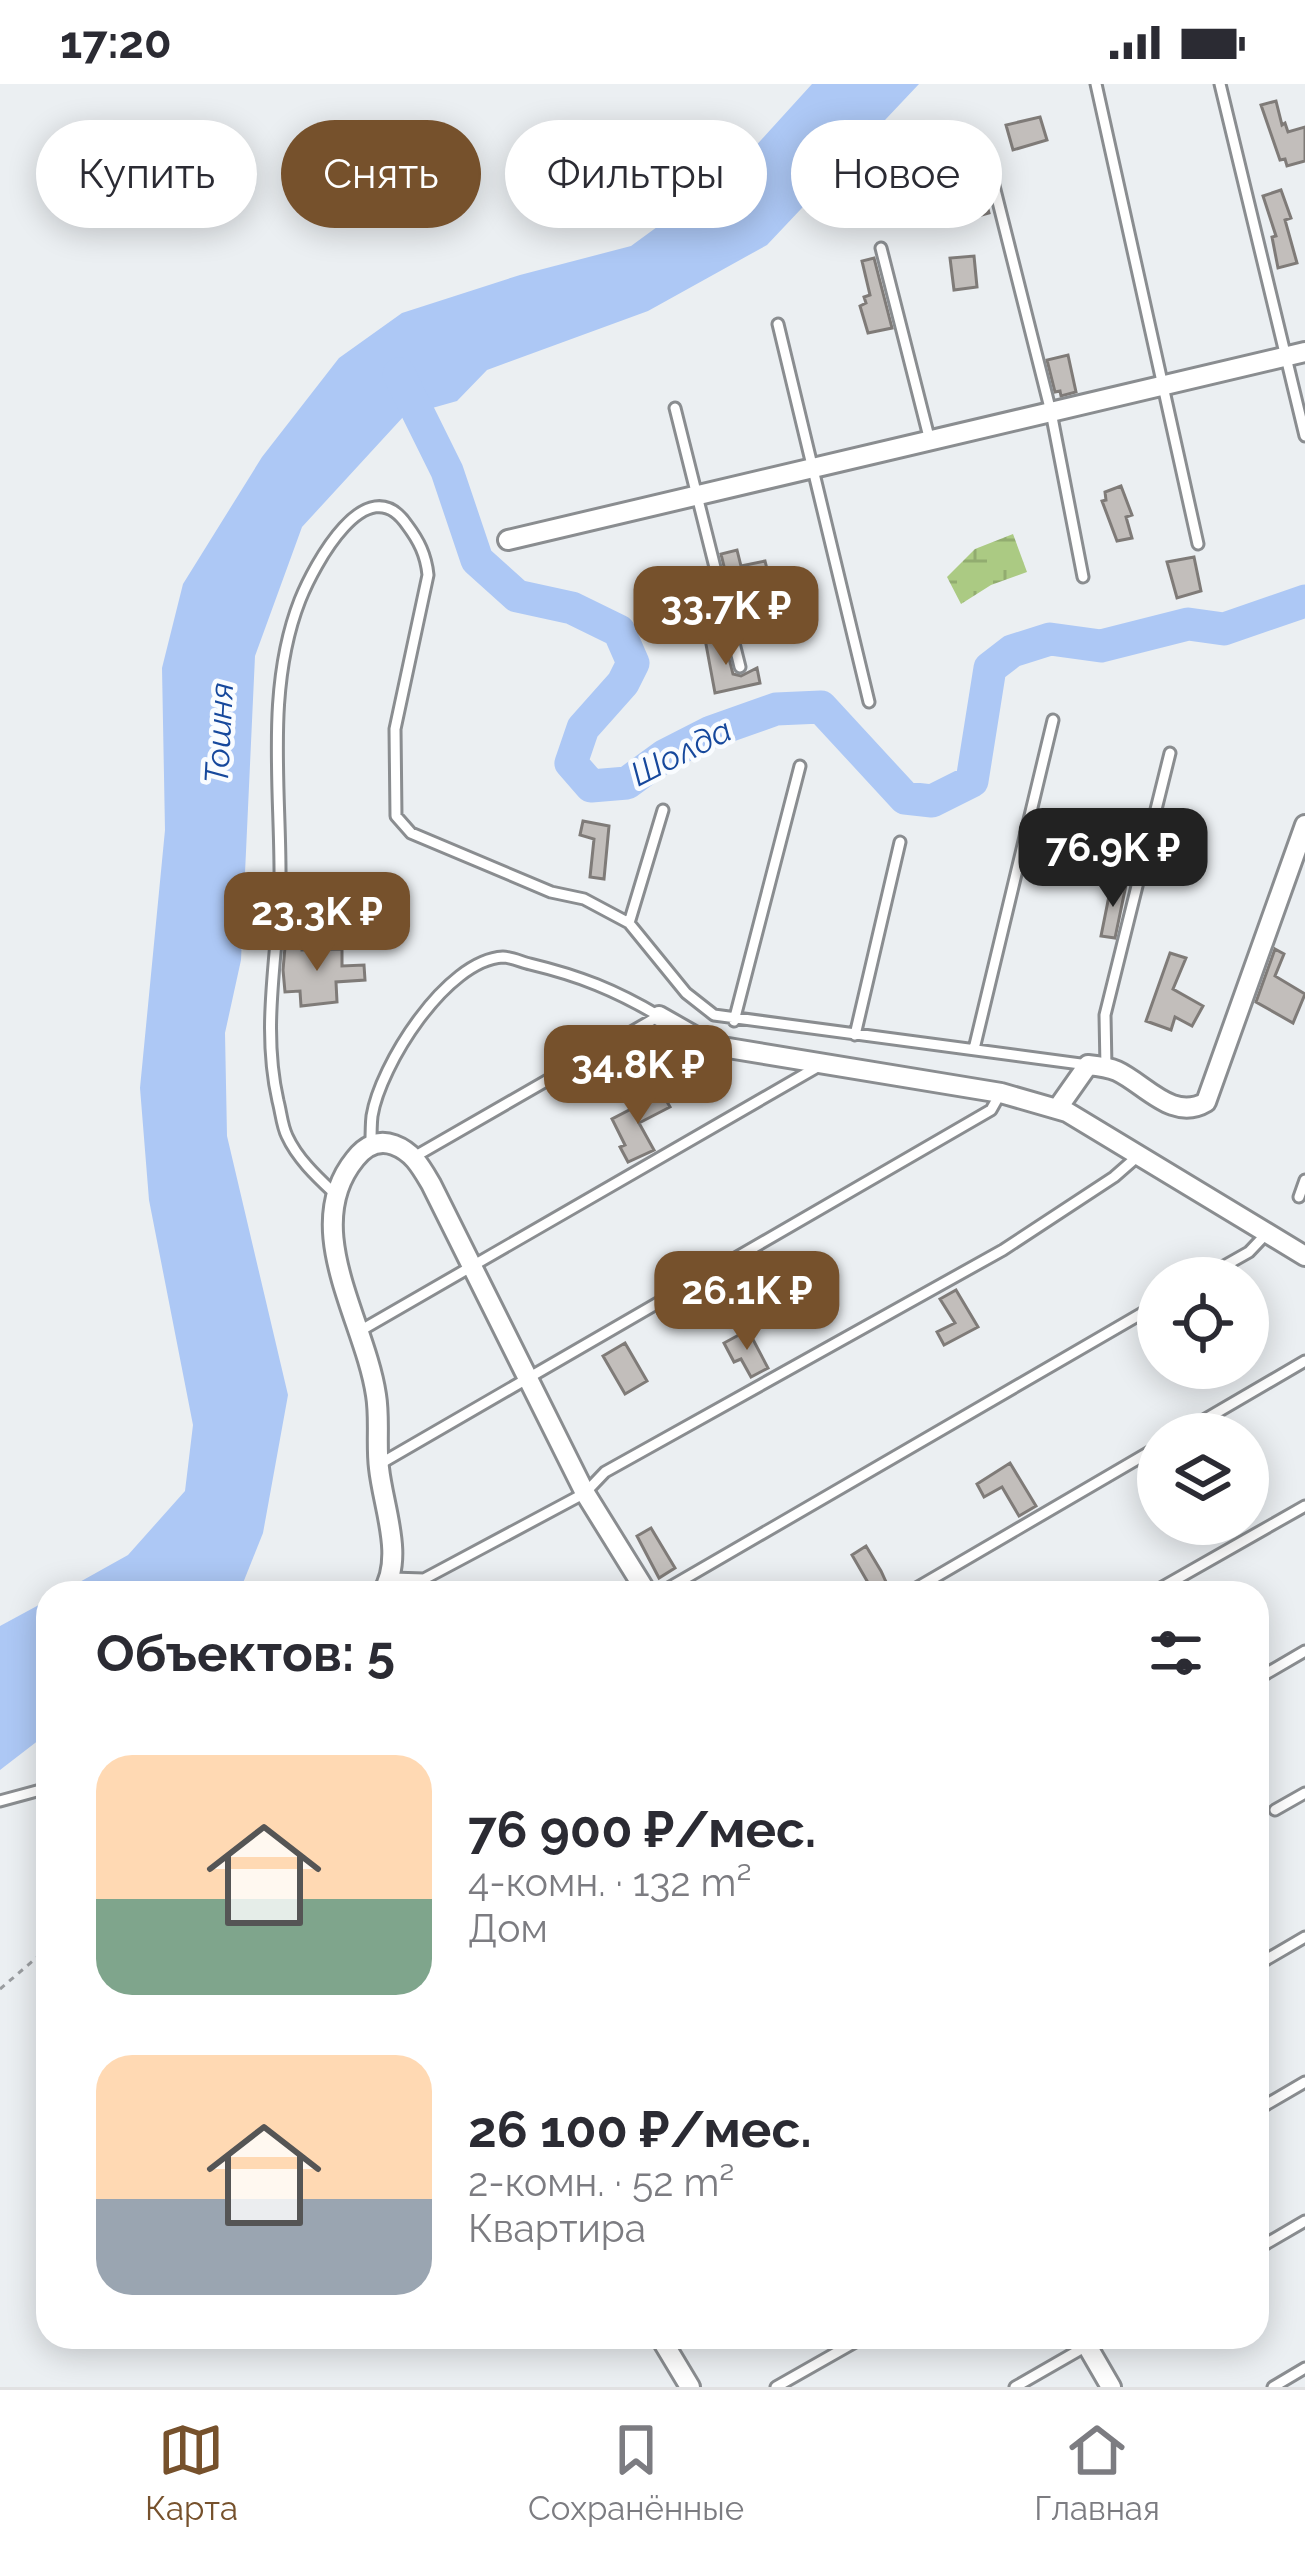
<!DOCTYPE html>
<html lang="ru">
<head>
<meta charset="utf-8">
<style>
	body { margin:0; font-family:Raleway,sans-serif; background:#f7f7f7; color:#2b2b33; height:100vh; display:flex; flex-direction:column; font-size:45px; white-space:nowrap }
	* { box-sizing:border-box; margin:0 }
	p { font-size:39px; color:#7c7c81 }
	.icon { flex:none; width:66px; height:66px; fill:none; stroke:currentColor; stroke-width:2; stroke-linecap:round; stroke-linejoin:round }
	.map { position:relative; flex:1; overflow:hidden }
	.side { position:absolute; left:36px; top:1497px; width:1233px; height:768px; display:flex; flex-direction:column; background:#fff; border-radius:36px; box-shadow:0 6px 30px #0003 }
	.side>* { flex:none }
	.top-card { position:absolute; left:36px; top:36px; width:1233px; height:108px; display:flex; gap:24px }
	.buttons { position:absolute; left:1137px; top:1173px; display:grid; gap:24px }
	.buttons a { display:grid; place-items:center; width:132px; height:132px; border-radius:50%; background:#fff; box-shadow:0 6px 30px #0003; font-size:60px }
	.price { position:absolute; translate:-50% -102px; padding:0 27px; border-radius:24px; background:#76512c; color:#fff; font-size:39px; line-height:78px; filter:drop-shadow(0 3px 6px #0008) }
	.price::after { content:''; position:absolute; left:50%; top:72px; width:36px; height:27px; margin-left:-18px; background:inherit; clip-path:polygon(0 0,100% 0,50% 100%) }
	.price.active { background:#222; color:#fff }
	ul { padding:0; list-style:none }
	li { display:flex; align-items:center; gap:36px; height:300px; padding:0 60px }
	li span { display:grid; place-items:center; flex:none; width:336px; height:240px; border-radius:36px; color:#555 }
	li>.icon { margin-inline-start:auto }
	span .icon { width:144px; height:144px; fill:#fffc; stroke-width:1 }
	li b { font-size:51px }
	h2 { display:flex; justify-content:space-between; align-items:center; height:144px; padding:0 60px; font-size:51px }
	.tag { padding:0 42px; border-radius:54px; background:#fff; box-shadow:0 6px 30px #0003; font-size:42px; line-height:108px }
	.tag.active { background:#76512c; color:#fff }
	.status { display:flex; justify-content:space-between; align-items:center; height:84px; padding:0 60px; background:#fff; direction:ltr }
	.status svg { height:33px; fill:currentColor }
	.tab-bar { display:flex; justify-content:space-around; align-items:center; height:168px; border-top:3px solid #e1e1e2; background:#fff; font-size:33px; color:#7c7c81 }
	.tab-bar a { display:grid; justify-items:center; gap:6px }
	.tab-bar .active { color:#76512c }
	.map>svg:first-child { display:block }
	.wetland { fill:url(#wetland-marsh) }
	.water { fill:#adc8f5 }
	.lines { fill:none; stroke-linecap:round; stroke-linejoin:round }
	.river { stroke:#adc8f5; stroke-width:33 }
	.building { fill:#c2bebb; stroke:#7f7b78; stroke-width:3 }
	.lane-casing { stroke:#8a8d90; stroke-width:15 }
	.street-casing { stroke:#8a8d90; stroke-width:24 }
	.path { stroke:#9a9da0; stroke-width:3; stroke-dasharray:6 6; stroke-linecap:butt }
	.lane { stroke:#fff; stroke-width:9 }
	.street { stroke:#fff; stroke-width:18 }
	.labels { text-anchor:middle; dominant-baseline:central; stroke-width:9; stroke-linejoin:round; paint-order:stroke }
	.water-label { font-size:33px; font-style:italic; fill:#16489c; stroke:#f9fcff }
</style>
</head>
<body>
<div class="status"><b>17:20</b><svg viewBox="0 0 49 12"><path d="M0 12V9h3v3zM5 12V6h3v6zM10 12V3h3v9zM15 12V0h3v12zM26 1h20v11H26zM47 4h2v5h-2z"/></svg></div>
<div class="map">
<svg width="1305" height="2303" viewBox="0 0 1305 2303">
	<defs>
		<pattern id="wetland-marsh" width="20" height="14" patternUnits="userSpaceOnUse" patternTransform="scale(3)"><rect width="20" height="14" fill="#abca83"/><path d="M1 5h8M5 5V1M11 12h8M15 12V8" fill="none" stroke="#92ac70"/></pattern>
	</defs>
	<rect width="100%" height="100%" fill="#ebeff2"/>
	<path class="wetland" d="M1013,450l14,38 -36,13 -30,19 -14,-27 28,-28z"/>
	<path class="water" d="M812,0h107l-152,161 -119,66 -161,59 -30,31 -53,15 -102,111 -47,129 -14,304 -16,73 2,103 61,259 -25,138 -24,60h-179l68,-38 57,-64 8,-66 -44,-225 -9,-112 25,-258 -3,-162 21,-84 79,-127 77,-99 63,-45 118,-38 111,-29 100,-73z
		M48,1516v133l-48,37v-144z"/>
	<g class="lines">
		<path class="river" d="M399,290l48,97 30,89 40,36 55,12 47,23 14,32 -10,20 -40,45 -12,35 20,23 36,-3 37,-27 47,-24 65,-23 45,-2 84,91 27,3 40,-20 18,-113 22,-17 38,-12 51,7 87,-22 36,5 81,-28"/>
	</g>
	<path class="building" d="M1276,17l6,24 3,-2 3,9 17,-5v34l-18,5 -2,-7 -5,1 -19,-55z
		M1040,33l7,23 -34,10 -7,-25z
		M954,95l3,13 25,-5 7,26 -39,11 -11,-41z
		M1281,106l10,28 -6,2 12,43 -19,5 -6,-31 4,-1 -13,-40z
		M974,172l3,31 -23,3 -4,-32z
		M874,174l18,70 -24,5 -8,-27 6,-3 -2,-6 6,-2 -8,-34z
		M1068,271l8,37 -15,4 -1,-5 -5,1 -8,-32z
		M1121,402l11,29 -6,2 6,21 -15,3 -15,-40 4,-1 -1,-8z
		M737,466l4,16 24,-5 4,16 -20,4 4,17 -20,5 -12,-49z
		M1194,473l7,34 -24,7 -10,-36z
		M723,551l10,39 8,2 16,-8 3,15 -45,10 -10,-54z
		M583,737l26,5 -5,53 -14,-2 4,-38 -14,-4z
		M1112,797l14,4 -11,53 -14,-2z
		M302,862v4l40,-1v17l22,-1 1,15 -29,2 1,20 -36,4 -1,-15 -15,1 -2,-22 2,-23z
		M1275,865l9,5 -9,22 30,18 -12,29 -37,-21z
		M1170,869l16,5 -13,31 30,17 -11,20 -17,-9 -4,13 -25,-9z
		M662,1009l8,14 -31,16 15,27 -26,12 -8,-15 5,-2 -13,-26z
		M956,1206l22,37 -34,18 -7,-13 18,-9 -15,-24z
		M748,1246l20,38 -17,9 -10,-18 -7,3 -10,-19z
		M625,1259l22,38 -22,13 -22,-38z
		M1010,1379l26,43 -17,10 -17,-29 -18,10 -7,-13z
		M651,1444l24,40 -16,10 -22,-42z
		M866,1462l15,25 10,22h-17l-22,-38z"/>
	<g class="lines">
		<g class="lane-casing">
			<path id="lane" d="M1096,0l102,460
				M1220,0l85,352
				M988,78l63,250 32,165
				M881,164l49,193
				M778,240l91,378
				M675,324l65,259
				M629,839l34,-113
				M734,937l66,-255
				M855,951l45,-193
				M974,965l79,-329
				M1106,983l-1,-52 65,-262
				M371,1060c0,-9 0,-19 1,-28 8,-50 74,-156 131,-159 7,0 19,5 27,7 50,12 85,26 129,52l-245,141
				M333,1108c-17,-16 -36,-34 -46,-56 -5,-10 -6,-24 -9,-35 -17,-75 0,-145 2,-219 1,-92 -15,-193 20,-282 14,-35 67,-134 107,-75 12,16 19,30 21,50l-33,154 1,87 15,17 140,59 33,7 45,24 57,70 28,22 374,50
				M1299,1113l6,-17
				M1203,1194l46,-26 18,-19
				M358,1248l461,-266
				M1180,1350l125,-73
				M378,1381l613,-355 9,-16
				M392,1494l32,1 161,-86 20,-21 398,-222 111,-73 24,-21
				M660,1509l498,-289
				M908,1509l250,-146
				M1152,1509l153,-87
				M1257,1595l48,-28
				M0,1717l48,-13
				M1275,1726l30,-17
				M1257,1881l48,-28
				M1257,2026l48,-28
				M1257,2165l48,-28
				M776,2303l88,-50
				M1015,2303l87,-50
				M1273,2303l32,-19"/>
		</g>
		<g class="street-casing">
			<path id="street" d="M508,456l797,-188
				M659,932l51,29 291,48 66,19 238,144
				M1057,1025l31,-44c10,1 20,2 29,6 28,13 56,51 89,31l99,-277
				M382,1509c23,-35 1,-86 -3,-125 -3,-24 1,-49 -3,-73 -11,-75 -77,-167 -21,-236 10,-13 23,-20 39,-14 19,7 27,22 37,39l154,309 62,100
				M660,2253l30,50
				M1082,2253l29,50"/>
		</g>
		<path class="path" d="M0,1905l48,-41"/>
		<use href="#lane" class="lane"/>
		<use href="#street" class="street"/>
	</g>
	<g class="labels">
		<g class="water-label">
			<text transform="translate(219 649) rotate(-87)">Тошня</text>
			<text transform="translate(681 668) rotate(-27)">Шолда</text>
		</g>
	</g>
</svg>
<div class="buttons">
<a><svg class="icon" aria-label="locate" viewBox="0 0 24 24"><circle cx="12" cy="12" r="6"/><path d="M12 2v4M12 18v4M2 12h4M18 12h4"/></svg></a>
<a><svg class="icon" aria-label="layers" viewBox="0 0 24 24"><path d="M12 4l9 5-9 5-9-5zM3 14l9 5 9-5"/></svg></a>
</div>
<b class="price" style="left:726px;top:584px">33.7K ₽</b>
<b class="price active" style="left:1113px;top:826px">76.9K ₽</b>
<b class="price" style="left:317px;top:890px">23.3K ₽</b>
<b class="price" style="left:638px;top:1043px">34.8K ₽</b>
<b class="price" style="left:747px;top:1269px">26.1K ₽</b>
<div class="top-card">
<a class="tag">Купить</a>
<a class="tag active">Снять</a>
<a class="tag">Фильтры</a>
<a class="tag">Новое</a>
</div>
<section class="side">
<h2>Объектов: 5<svg class="icon" aria-label="filters" viewBox="0 0 24 24"><path d="M4 7h16M4 17h16"/><circle cx="9" cy="7" r="2"/><circle cx="15" cy="17" r="2"/></svg></h2>
<ul>
<li><span style="background:linear-gradient(#ffd9b3 60%,#7fa58c 0)"><svg class="icon" aria-label="home" viewBox="0 0 24 24"><path d="M3 11l9-7 9 7M6 9v11h12V9"/></svg></span><div><b>76 900 ₽/мес.</b><p>4-комн. · 132 m²</p><p>Дом</p></div></li>
<li><span style="background:linear-gradient(#ffd9b3 60%,#9aa5b1 0)"><svg class="icon" aria-label="home" viewBox="0 0 24 24"><path d="M3 11l9-7 9 7M6 9v11h12V9"/></svg></span><div><b>26 100 ₽/мес.</b><p>2-комн. · 52 m²</p><p>Квартира</p></div></li>
</ul>
</section>
</div>
<nav class="tab-bar">
<a class="active"><svg class="icon" aria-label="map" viewBox="0 0 24 24"><path d="M3 6l6-2 6 2 6-2v14l-6 2-6-2-6 2zM9 4v14M15 6v14"/></svg>Карта</a>
<a><svg class="icon" aria-label="saved" viewBox="0 0 24 24"><path d="M7 4h10v16l-5-4-5 4z"/></svg>Сохранённые</a>
<a><svg class="icon" aria-label="home" viewBox="0 0 24 24"><path d="M3 11l9-7 9 7M6 9v11h12V9"/></svg>Главная</a>
</nav>
</body>
</html>
